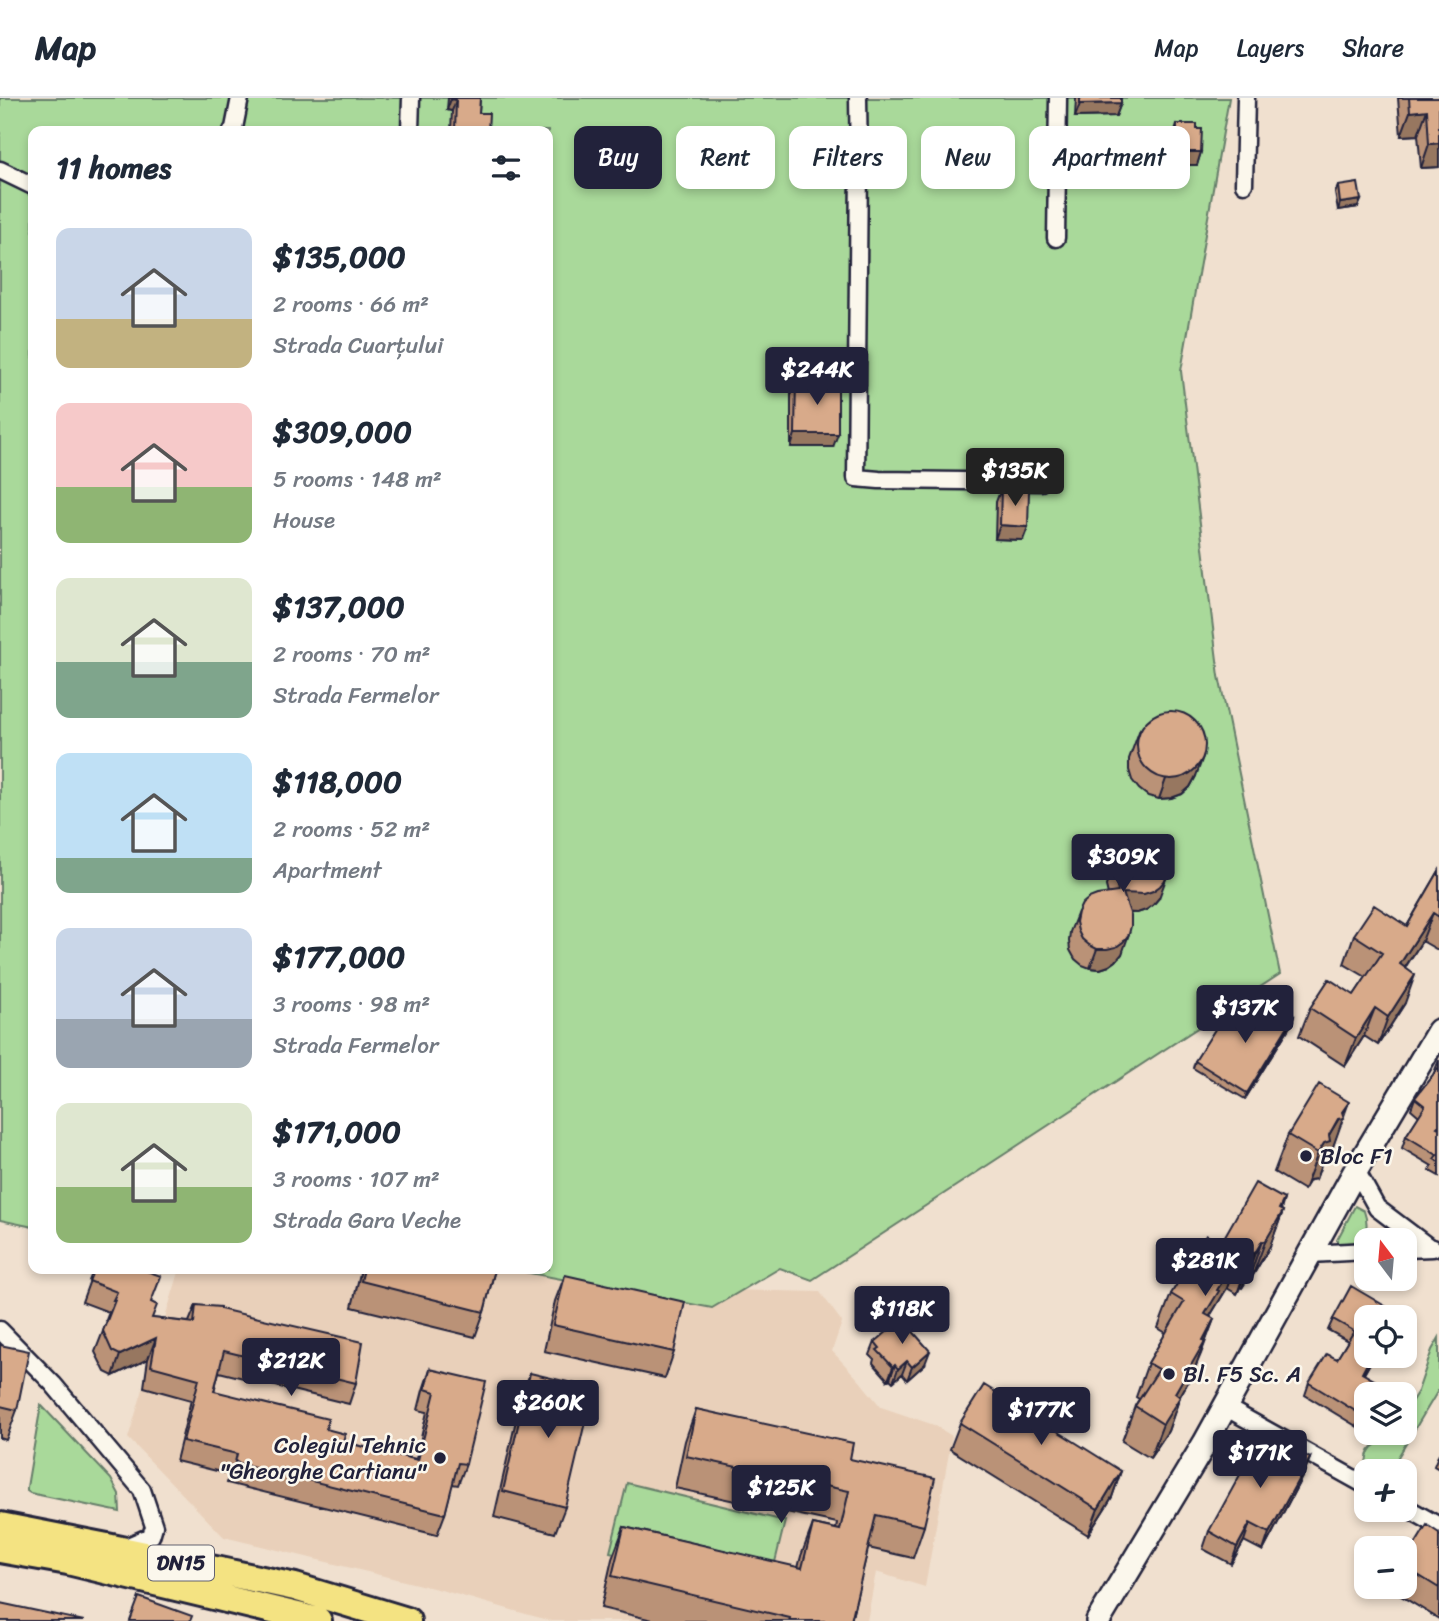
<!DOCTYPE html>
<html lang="en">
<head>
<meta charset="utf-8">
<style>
	body { margin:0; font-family:Sriracha,sans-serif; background:#f2f2f3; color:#1f2937; height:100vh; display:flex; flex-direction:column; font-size:26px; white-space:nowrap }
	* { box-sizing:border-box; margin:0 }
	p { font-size:23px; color:#747a83 }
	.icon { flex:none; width:38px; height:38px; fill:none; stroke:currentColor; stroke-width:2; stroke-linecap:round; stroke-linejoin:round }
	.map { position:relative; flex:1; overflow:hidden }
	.details { position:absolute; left:28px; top:28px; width:525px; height:1148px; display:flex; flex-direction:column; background:#fff; border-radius:14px; box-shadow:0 4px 10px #0003 }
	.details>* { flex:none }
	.top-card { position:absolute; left:574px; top:28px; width:665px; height:63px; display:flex; gap:14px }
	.needle { width:46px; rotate:344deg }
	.fabs { position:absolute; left:1354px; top:1130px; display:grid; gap:14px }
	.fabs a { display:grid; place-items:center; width:63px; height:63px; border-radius:14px; background:#fff; box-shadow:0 4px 10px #0003; font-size:35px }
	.price { position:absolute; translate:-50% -60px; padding:0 16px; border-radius:7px; background:#22223b; color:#fff; font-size:23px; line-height:46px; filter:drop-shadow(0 2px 4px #0008) }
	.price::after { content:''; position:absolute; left:50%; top:42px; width:21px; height:16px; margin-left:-10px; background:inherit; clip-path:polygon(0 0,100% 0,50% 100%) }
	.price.selected { background:#222; color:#fff }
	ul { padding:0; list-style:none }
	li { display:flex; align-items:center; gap:21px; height:175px; padding:0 28px }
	li span { display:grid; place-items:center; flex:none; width:196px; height:140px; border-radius:14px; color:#555 }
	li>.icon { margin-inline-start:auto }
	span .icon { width:84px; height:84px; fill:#fffc; stroke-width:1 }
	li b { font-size:30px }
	h2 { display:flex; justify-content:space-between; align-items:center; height:84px; padding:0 28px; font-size:30px }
	.tag { padding:0 24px; border-radius:14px; background:#fff; box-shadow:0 4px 10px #0003; font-size:24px; line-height:63px }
	.tag.selected { background:#22223b; color:#fff }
	header { display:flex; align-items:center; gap:42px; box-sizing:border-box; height:98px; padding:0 35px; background:#fff; border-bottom:2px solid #e0e1e3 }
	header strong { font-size:33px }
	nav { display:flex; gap:38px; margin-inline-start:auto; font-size:24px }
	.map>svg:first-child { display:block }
	.built { fill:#e9d0ba }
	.green { fill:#a9d99a; stroke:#667e6a; stroke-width:2 }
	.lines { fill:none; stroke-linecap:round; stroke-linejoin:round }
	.street-casing { stroke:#22223b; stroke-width:21 }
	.secondary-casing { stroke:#22223b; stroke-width:28 }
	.primary-casing { stroke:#22223b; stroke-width:32 }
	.street { stroke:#fbf7ec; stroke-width:16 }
	.secondary { stroke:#fbf7ec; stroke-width:23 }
	.primary { stroke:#f4e382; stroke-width:26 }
	.wall { fill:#ba9277; stroke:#22223b; stroke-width:2 }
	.shaded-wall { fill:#977761; stroke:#22223b; stroke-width:2 }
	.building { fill:#d8aa8a; stroke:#22223b; stroke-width:2 }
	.poi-dot { fill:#22223b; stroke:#fbf7ec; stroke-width:2.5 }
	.labels { text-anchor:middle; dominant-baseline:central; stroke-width:5; stroke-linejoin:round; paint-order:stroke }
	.shield { fill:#fbf7ec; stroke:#636270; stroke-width:2 }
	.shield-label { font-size:21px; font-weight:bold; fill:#22223b }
	.poi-label { font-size:23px; fill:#22223b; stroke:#fbf7ec; text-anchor:start }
</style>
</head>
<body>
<header>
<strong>Map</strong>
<nav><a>Map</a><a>Layers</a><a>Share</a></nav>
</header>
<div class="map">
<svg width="1439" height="1523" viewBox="0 0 1439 1523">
	<rect width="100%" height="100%" fill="#f0e0cf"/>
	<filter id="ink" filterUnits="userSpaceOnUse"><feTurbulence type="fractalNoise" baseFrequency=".0143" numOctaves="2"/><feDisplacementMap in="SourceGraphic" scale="14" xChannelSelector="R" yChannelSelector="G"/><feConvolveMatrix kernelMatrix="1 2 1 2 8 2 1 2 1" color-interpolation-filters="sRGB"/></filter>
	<g filter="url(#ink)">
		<path class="built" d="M180,1171h368l132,20 140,3 22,30 -10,29 27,29 22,27 53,18 18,11 -27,151 -49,-15 -9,49h-316l-110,-31 -217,-53 -96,-99z"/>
		<path class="green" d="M0,0h1229l-48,273 38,305 61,298 -468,306 -32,-12 -68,40 -203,-39h39v-1138h-515v1096l-33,-7z
			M1355,1108l9,5c7,20 0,30 -20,35l-7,-3v-3z
			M1439,1240v51l-50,83h-17l-4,-3c-5,-13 3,-27 18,-27l5,-9h14v-21l13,-21 14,-41z
			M41,1307l70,74 8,15 1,18 -90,-19 -3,-2v-4z
			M627,1385l158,38 -17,70 -158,-39z"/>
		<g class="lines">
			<g class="street-casing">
				<path id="street" d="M858,0l1,68 -3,312 23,2 162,2
					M232,33l2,-3 6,-30
					M410,33l1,-33
					M0,72l33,16
					M1244,86l2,-86
					M1056,140l2,-140
					M1356,1072l21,38 53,40
					M1405,1151l28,-1
					M1310,1156l57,-3
					M0,1232l53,54 89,106 12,36 -3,10 -30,13
					M1225,1309l142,79
					M1405,1409l34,19"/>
			</g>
			<g class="secondary-casing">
				<path id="secondary" d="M1098,1523l107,-178 151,-273 83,-139"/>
			</g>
			<g class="primary-casing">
				<path id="primary" d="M0,1428l107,21 188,40 112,34
					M0,1451l68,12 250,60"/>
			</g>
			<use href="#street" class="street"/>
			<use href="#secondary" class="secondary"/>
			<use href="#primary" class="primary"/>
		</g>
		<path class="wall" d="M448,0h32l-1,15 9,18h-37l1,-20 -5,-1z
			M1076,0h45v5l-5,13 -41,1z
			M1398,0h41v69l-18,1 -3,-33 -17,1z
			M1177,26l20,5 4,23 -4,13h-25l1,-28z
			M1338,88l23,14 -3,7 -20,3 -3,-17z
			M796,281l37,68h-42v-55z
			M1001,391l22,51 -28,-1 1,-37z
			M1140,631l56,47 -6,11 -8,7 -11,4 -12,1 -11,-3 -9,-7 -7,-9 -3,-10v-11z
			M1115,759l44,41 -6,7 -7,5 -9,3h-7l-8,41 -6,7 -7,5 -9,3 -10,-1 -8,-3 -7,-6 -5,-9 -1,-9 1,-9 8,-20 30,-18 -2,-8 2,-10z
			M1439,773v77l-1,2 -16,-9 -17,27v35l-27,42 -14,-9 -19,30 -46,-30 11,-28 44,-13 12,-18 -22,-13 10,-29 53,-9z
			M1294,918l-2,7 -47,76 -52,-31 2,-7 50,-33z
			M1439,962v116l-9,-5 2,-5 -30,-18 4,-12 13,-20 -8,-7 4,-11 18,-23z
			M1343,1018l-13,39 -6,2 -8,22 -6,1 -6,10 -30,-18 14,-37z
			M1284,1101l-3,11 2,1 -13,35 -18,31 -2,-2 -8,13 -2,-1 -3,7 -10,-6 -17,28 4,3 -13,35 -9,21 -12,21 -12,35 -18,27 -28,-17 13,-35 4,-7 -3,-2 12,-34 18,-30 -8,-5 13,-34 50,-51z
			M94,1171l57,33 1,16 37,4 7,-17 24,4 136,74 -7,21 -130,-32 -5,19 112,38 17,13 73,17 11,-47 -9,-2 5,-20 7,-21 36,95 -8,21 -6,-1 -7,30 -8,21 -210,-52 2,-9 -53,-13 15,-61 -47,-13 4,-28 -35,17 -8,-4 -10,-20 12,-31 -1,-1 3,-8 -27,-10z
			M361,1171h134l-11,43 -9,25 -123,-30z
			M565,1177l109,77 -9,26 -121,-27 11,-50z
			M1397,1215l-1,5h-29l7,38 -10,18 3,21 -1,37 -61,-37 4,-12 28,-24 11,-18 -20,-11 5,-11z
			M875,1244l50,22 -18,16 -5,-6 -9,8 -3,-3 -2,1 -15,-17 1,-4 -4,-4z
			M0,1247l17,65 -11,30 -6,-2z
			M530,1275l35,134 -10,26 -61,-16 27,-119z
			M696,1311l154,50 74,67 -11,32 -45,-10 -17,73h-194l-56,-13 11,-49 12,-32 174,41 3,-12 12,-32 23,5 1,-6 -162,-35 10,-47z
			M960,1325l161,48 -9,26 -24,38 -138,-86z
			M1439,1355v16l-5,-3z
			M1310,1360l-7,17 -40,76 -19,-10 -13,23 -28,-15 6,-18z
			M1439,1435v86l-46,-28 2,-4h10v-26z"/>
		<path class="shaded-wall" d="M451,1l5,1 -4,11 -5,-1z
			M1121,5l-5,13 -41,1 5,-13z
			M1427,12l-9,25 -17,1 9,-24z
			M1439,45v24l-18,1 8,-24z
			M1177,54h24l-4,13h-25z
			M1361,102l-3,7 -20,3 2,-7z
			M795,336h43l-5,13h-42z
			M1000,427l28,2 -5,13 -28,-1z
			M1203,659l-7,19 -6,11 -8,7 -11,4 -12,1 7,-20z
			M1166,781l-7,19 -6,7 -7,5 -9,3 -21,-1 7,-19z
			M1433,815l-11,28 -33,51 11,-28z
			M1129,836l-7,20 -6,7 -7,5 -9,3 -10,-1 7,-19z
			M1415,877l-10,28 -27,42 10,-28z
			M1375,910l-11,28 -19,30 11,-28z
			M1294,918l-2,7 -47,76 2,-6z
			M1349,1004l-19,53 -6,2 -8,22 -6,1 -6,10 14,-37z
			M1284,1101l-8,23 7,-11 -13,35 -18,31 13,-35 14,-33z
			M1262,1143l-12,34 -8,13 13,-35z
			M1253,1155l-13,34 -3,7 12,-35z
			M1239,1156l-12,34 -17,28 -4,10 -1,-12 12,-24z
			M1214,1221l-22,56 -16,28 4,-6 -12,34 -18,27 25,-65z
			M156,1240l-8,21 -35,17 7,-21z
			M930,1253l-5,13 -18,16 5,-13z
			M1371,1258h3l-16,28 4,-11z
			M907,1263l-5,13 -9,8 5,-13z
			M895,1267l-5,14 -2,1 5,-13z
			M1310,1360l-7,17 -40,76 6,-18z
			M1121,1373l-9,26 -24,38 10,-26z
			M1250,1425l-6,18 -13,23 6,-17z"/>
		<path class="building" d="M451,0h29l-1,15h10l-1,18h-33l1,-31 -5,-1z
			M1080,0h41v5l-41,1z
			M1409,0h30v45l-10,1 -2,-34 -17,2z
			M1177,26h20v5h5l-1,23h-24z
			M1358,85l3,17 -21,3 -2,-17z
			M796,281h42v55h-43z
			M1001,391l28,1 -1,37 -28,-2z
			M1137 647a34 34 0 1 1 68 0a34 34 0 1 1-68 0Z
			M1144,740l8,2 8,5 6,7 3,9v9l-3,9 -6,7 -7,5 -9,3 -21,-1 8,23v10l-2,8 -6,8 -7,5 -9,2h-10l-8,-4 -7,-6 -4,-8 -2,-9 2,-10 4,-8 7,-6 8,-3 21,-3 -5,-26 2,-9 4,-8 7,-7 8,-3z
			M1439,773v46l-6,-4 -33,51 15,11 -27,42 -13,-9 -19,30 -46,-30 19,-29 25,16 28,-42 -28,-18 20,-30 33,21z
			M1264,900l30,18 -47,77 -52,-32 29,-46 21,13z
			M1439,969v58l-2,2 2,1v34l-5,-3 3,-4 -31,-19 19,-30 -10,-8z
			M1319,986l30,18 -7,10 2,6 -6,1 -9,16 1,6 -6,2 -6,10 -30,-18z
			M1255,1085l29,16 -5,10 4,2 -18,31 -3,-1 -7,12h-2l-4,6 -10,-5 -22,36 2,1 -14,23 9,5 -11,21 2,1 -30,52 5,4 -17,27 -28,-18 24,-37 -11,-6 36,-61 -13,-8 35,-59 15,8z
			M94,1171h47l20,7 -10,26 6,3 -5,13 42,5 2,-18 24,2v2l143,33 -7,41 -132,-32 -10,40 114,28 -2,10 19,5 -2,8 75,18 17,-68 -10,-3 5,-20 56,13 -20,82 -8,-1 -13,51 -210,-52 2,-8 -54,-13 16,-62 -48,-13 5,-28 -36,17 -8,-4 -9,-20 12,-31h-2l4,-8 -28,-11z
			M364,1171h131l-11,43 -123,-31z
			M565,1177l120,27 -11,50 -121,-27z
			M1351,1188l46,27 -3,5h-27v38h4l-9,17 28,16 -4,6h-19v23l-58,-35 18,-29 10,5 17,-28 -21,-12z
			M902,1221l28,32 -18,16 -5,-6 -9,8 -3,-4 -2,2 -16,-17 3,-2 -5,-6z
			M0,1247l29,6 -12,59 -17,-4z
			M530,1275l63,15 -28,119 -62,-16z
			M984,1287l137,86 -23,38 -138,-86z
			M696,1311l157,34 -3,16 85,19 -11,48 -48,-11 -25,106h-62l1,-3 -178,-42 12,-49 178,41 11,-44 27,6 9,-39 -163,-35z
			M1263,1335l47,25 -41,75 -19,-10 -13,24 -28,-16z
			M1427,1427l12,8v55l-34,-21v-6z
			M139,1499l53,19 -2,5h-60z
			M0,1505l84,18h-84z"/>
	</g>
	<g class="poi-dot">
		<circle cx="1306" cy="1058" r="7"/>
		<circle cx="1169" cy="1276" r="7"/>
		<circle cx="440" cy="1360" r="7"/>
	</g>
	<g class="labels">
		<rect class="shield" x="148" y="1447.5" width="66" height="35" rx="5"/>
		<g class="shield-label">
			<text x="181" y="1465">DN15</text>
		</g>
		<g class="poi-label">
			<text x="1320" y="1058">Bloc F1</text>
			<text x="1183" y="1276">Bl. F5 Sc. A</text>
			<text x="426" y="1347" text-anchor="end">Colegiul Tehnic<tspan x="426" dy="26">"Gheorghe Cartianu"</tspan></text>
		</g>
	</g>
</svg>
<div class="fabs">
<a><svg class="needle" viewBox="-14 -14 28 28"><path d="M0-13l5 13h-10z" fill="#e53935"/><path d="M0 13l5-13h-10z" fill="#747a83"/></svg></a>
<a><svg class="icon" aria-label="locate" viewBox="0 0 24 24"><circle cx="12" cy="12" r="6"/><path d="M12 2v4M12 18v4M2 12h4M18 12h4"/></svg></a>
<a><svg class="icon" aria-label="layers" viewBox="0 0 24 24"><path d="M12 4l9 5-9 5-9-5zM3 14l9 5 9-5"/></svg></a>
<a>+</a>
<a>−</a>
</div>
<b class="price" style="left:817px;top:309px">$244K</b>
<b class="price selected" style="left:1015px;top:410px">$135K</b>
<b class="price" style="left:1123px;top:796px">$309K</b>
<b class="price" style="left:1245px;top:947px">$137K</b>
<b class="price" style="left:1205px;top:1200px">$281K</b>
<b class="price" style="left:902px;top:1248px">$118K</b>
<b class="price" style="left:291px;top:1300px">$212K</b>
<b class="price" style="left:548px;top:1342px">$260K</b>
<b class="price" style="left:1041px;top:1349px">$177K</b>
<b class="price" style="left:1260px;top:1392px">$171K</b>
<b class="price" style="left:781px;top:1427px">$125K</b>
<div class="top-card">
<a class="tag selected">Buy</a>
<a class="tag">Rent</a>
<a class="tag">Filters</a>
<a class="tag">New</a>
<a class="tag">Apartment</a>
</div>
<section class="details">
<h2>11 homes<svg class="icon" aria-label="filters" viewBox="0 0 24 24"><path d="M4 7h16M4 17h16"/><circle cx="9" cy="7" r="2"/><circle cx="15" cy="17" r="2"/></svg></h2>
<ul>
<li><span style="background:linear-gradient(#c9d6e8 65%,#c2b280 0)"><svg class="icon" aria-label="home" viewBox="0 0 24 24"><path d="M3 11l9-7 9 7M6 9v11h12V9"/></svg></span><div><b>$135,000</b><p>2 rooms · 66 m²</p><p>Strada Cuarțului</p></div></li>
<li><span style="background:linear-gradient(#f6c9c9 60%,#8fb573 0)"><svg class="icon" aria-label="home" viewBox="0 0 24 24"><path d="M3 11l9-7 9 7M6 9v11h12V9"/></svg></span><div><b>$309,000</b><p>5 rooms · 148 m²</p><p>House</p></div></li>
<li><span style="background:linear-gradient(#dfe7d0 60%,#7fa58c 0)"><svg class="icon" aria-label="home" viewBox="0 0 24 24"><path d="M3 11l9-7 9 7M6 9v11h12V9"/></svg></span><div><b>$137,000</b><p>2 rooms · 70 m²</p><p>Strada Fermelor</p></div></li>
<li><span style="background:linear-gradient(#bfe0f5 75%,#7fa58c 0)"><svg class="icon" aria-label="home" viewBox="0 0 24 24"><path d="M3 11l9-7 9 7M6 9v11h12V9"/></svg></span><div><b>$118,000</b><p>2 rooms · 52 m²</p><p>Apartment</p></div></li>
<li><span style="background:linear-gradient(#c9d6e8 65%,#9aa5b1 0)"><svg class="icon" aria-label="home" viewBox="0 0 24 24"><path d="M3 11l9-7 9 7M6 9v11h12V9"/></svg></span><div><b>$177,000</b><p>3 rooms · 98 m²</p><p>Strada Fermelor</p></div></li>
<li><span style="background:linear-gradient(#dfe7d0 60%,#8fb573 0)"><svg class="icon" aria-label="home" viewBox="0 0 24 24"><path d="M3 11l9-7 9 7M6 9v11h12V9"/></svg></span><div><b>$171,000</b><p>3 rooms · 107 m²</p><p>Strada Gara Veche</p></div></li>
</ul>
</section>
</div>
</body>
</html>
